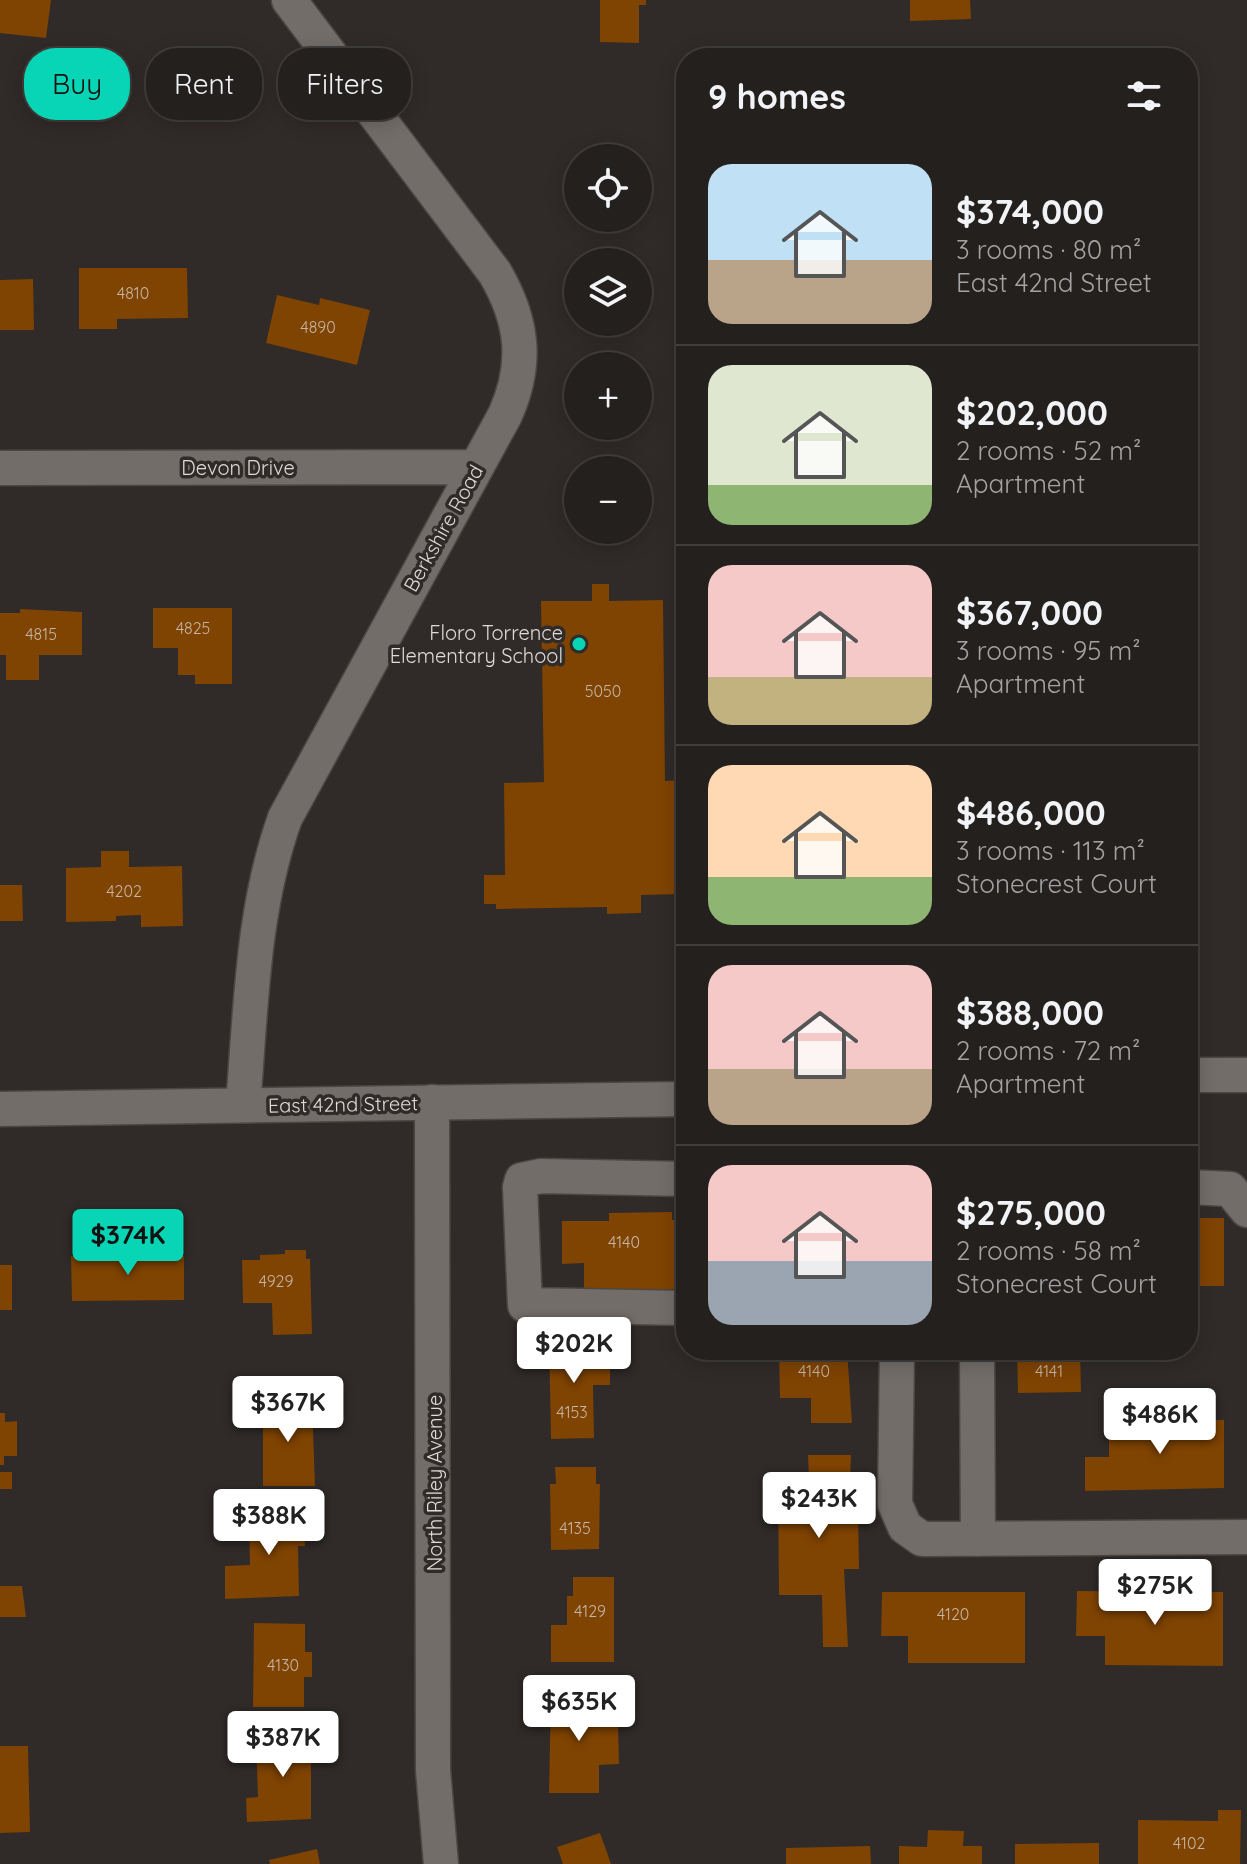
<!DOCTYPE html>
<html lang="en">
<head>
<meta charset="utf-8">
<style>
	body { margin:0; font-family:Quicksand,sans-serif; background:#2c2827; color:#f1f3f6; height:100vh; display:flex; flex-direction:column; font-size:30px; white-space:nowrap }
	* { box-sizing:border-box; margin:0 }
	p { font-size:26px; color:#a3a3a4 }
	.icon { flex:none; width:44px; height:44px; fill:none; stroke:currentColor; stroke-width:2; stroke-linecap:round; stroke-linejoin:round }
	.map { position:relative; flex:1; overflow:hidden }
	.panel { position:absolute; left:676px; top:48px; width:522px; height:1312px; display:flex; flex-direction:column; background:#24201e; border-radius:32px; box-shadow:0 4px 20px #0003,0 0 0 2px #413e3c }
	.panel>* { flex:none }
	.guide { position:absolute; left:24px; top:48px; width:532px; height:72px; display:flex; gap:16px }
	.tools { position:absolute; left:564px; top:144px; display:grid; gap:16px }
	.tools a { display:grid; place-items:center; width:88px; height:88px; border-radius:50%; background:#24201e; box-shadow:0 4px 20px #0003,0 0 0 2px #413e3c; font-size:40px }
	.price { position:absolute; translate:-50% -68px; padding:0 18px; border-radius:8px; background:#fff; color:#222; font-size:26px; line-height:52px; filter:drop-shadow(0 2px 4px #0008) }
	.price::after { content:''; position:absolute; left:50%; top:48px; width:24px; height:18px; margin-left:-12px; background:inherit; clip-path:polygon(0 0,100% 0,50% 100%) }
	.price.current { background:#08d5b5; color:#111 }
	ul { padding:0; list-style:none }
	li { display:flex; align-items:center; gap:24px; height:200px; padding:0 32px }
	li+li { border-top:2px solid #413e3c }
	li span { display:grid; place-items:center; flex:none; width:224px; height:160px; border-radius:24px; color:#555 }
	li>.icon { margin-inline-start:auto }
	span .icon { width:96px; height:96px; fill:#fffc; stroke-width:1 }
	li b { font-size:34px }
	h2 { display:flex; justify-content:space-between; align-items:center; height:96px; padding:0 32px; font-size:34px }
	.tag { padding:0 28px; border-radius:32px; background:#24201e; box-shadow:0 4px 20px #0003,0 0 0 2px #413e3c; font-size:28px; line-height:72px }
	.tag.current { background:#08d5b5; color:#111 }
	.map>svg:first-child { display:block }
	.building { fill:#7f4302 }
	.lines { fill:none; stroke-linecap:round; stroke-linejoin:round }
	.minor-casing { stroke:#4b4844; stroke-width:37 }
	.minor { stroke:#736d69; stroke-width:34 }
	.poi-dot { fill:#08d5b5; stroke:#302b28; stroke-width:3 }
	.labels { text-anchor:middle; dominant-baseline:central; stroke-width:7; stroke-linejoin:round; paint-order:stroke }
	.number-label { font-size:16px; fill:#c6b5a2 }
	.street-label { font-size:20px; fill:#dedbd8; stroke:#302b28 }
	.poi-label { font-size:20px; fill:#dedbd8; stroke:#302b28; text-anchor:end }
</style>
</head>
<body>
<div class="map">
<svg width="1247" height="1864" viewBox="0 0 1247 1864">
	<rect width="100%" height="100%" fill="#302b28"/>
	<path class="building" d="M0,0h51l-5,38 -46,-5z
		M600,0h46v5h-7v38l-39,-1z
		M910,0h60l1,19 -61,2z
		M79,268h108l1,50 -71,1v10h-38z
		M33,279l1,51h-34v-50z
		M277,295l42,10 1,-7 50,12 -13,55 -91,-22z
		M592,584h17v17l54,-1 2,181 21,-1v114l-45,1v18l-34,1v-7l-111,2v-5h-12v-29h21l-1,-92 40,-1 -3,-181h51z
		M153,608h79v76h-37v-9h-17v-27h-25z
		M20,609l62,3v43h-43v25h-33v-25h-6v-42h20z
		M101,851h28v16l53,-1 1,60 -42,1v-12l-25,1v5l-50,1v-54l35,-1z
		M0,885h22l1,36h-23z
		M1188,1210h10v8h26v68h-36z
		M672,1212v8h14v69l-102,1v-27l-22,1v-43h47v-8z
		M147,1247v9h37v44l-112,1 -1,-45h47v-8z
		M285,1250h21v9h4l2,75 -39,1 -1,-32h-29l-1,-43h18v-5l25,-1z
		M0,1265h12v45h-12z
		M595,1334v27h15v24h-17l1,53 -43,1 -2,-104z
		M779,1350h68l5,73h-41v-25h-31z
		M1017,1350h63l1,42 -63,1z
		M263,1401h49l3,85h-52z
		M0,1413h5v9l12,-1v35h-13v9h-4z
		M1109,1420h115v68l-139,3v-34h24z
		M808,1455h43l-2,50h9l1,64h-15l4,78h-25l-1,-52h-43l-1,-116 31,-1z
		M555,1467h41v17h4l-1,65 -48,1 -1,-66h6z
		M0,1472h12v17h-12z
		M304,1510l1,36h-7l1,50 -74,3v-33l25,-1 -1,-53z
		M573,1577h41v85h-63v-37h16v-29h6z
		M0,1586h22l4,31h-26z
		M1077,1591l146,1v74l-118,-1v-29h-29z
		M882,1592h143v71h-117v-27h-27z
		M254,1623l51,1v28h7v25h-8v30h-51z
		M551,1693h48v31l19,-1 1,41 -20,1v28h-50z
		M311,1732v87l-64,3 -1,-24 12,-1 -2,-58z
		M0,1746h28l2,86 -30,1z
		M1218,1810h23l-1,54h-102v-44l80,1z
		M928,1830l36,1 -1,15h19v18h-83v-18l28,1z
		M600,1833l11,31h-48l-6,-17z
		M1099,1843v21h-84v-20z
		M870,1846l1,18h-85v-16z
		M317,1849l3,15h-50l-1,-4z"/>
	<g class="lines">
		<g class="minor-casing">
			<path id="minor" d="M0,468l476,-1
				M1188,1075h59
				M432,1102l1,668 8,94
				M243,1105c8,-96 9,-195 42,-287l220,-403c23,-51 18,-94 -10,-142l-206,-273
				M0,1109l686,-10
				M686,1179l-145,-3 -19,4 -2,7 5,118 161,3
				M1188,1187l42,2 17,21
				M897,1350l-2,154 10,23 17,12 325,-2
				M977,1350l1,189"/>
		</g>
		<use href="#minor" class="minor"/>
	</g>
	<circle class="poi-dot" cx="579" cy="644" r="8"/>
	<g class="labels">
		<g class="number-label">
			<text x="133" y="293">4810</text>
			<text x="318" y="327">4890</text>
			<text x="193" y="628">4825</text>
			<text x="41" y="634">4815</text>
			<text x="603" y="691">5050</text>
			<text x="124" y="891">4202</text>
			<text x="624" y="1242">4140</text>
			<text x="276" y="1281">4929</text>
			<text x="814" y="1371">4140</text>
			<text x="1049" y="1371">4141</text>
			<text x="572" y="1412">4153</text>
			<text x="575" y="1528">4135</text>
			<text x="590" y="1611">4129</text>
			<text x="953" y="1614">4120</text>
			<text x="283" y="1665">4130</text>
			<text x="1189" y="1843">4102</text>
		</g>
		<g class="street-label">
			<text x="238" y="467">Devon Drive</text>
			<text transform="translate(443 528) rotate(-61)">Berkshire Road</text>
			<text transform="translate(343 1104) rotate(-1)">East 42nd Street</text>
			<text transform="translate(434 1483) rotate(-90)">North Riley Avenue</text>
		</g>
		<g class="poi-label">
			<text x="563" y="632">Floro Torrence<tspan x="563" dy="23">Elementary School</tspan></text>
		</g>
	</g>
</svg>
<div class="tools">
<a><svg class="icon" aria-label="locate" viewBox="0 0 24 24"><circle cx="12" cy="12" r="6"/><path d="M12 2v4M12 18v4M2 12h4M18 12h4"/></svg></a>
<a><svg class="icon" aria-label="layers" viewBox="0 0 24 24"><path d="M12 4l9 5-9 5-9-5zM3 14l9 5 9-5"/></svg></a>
<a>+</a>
<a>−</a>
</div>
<b class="price current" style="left:128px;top:1277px">$374K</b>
<b class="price" style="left:574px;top:1385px">$202K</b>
<b class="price" style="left:288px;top:1444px">$367K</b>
<b class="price" style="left:1160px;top:1456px">$486K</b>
<b class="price" style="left:819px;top:1540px">$243K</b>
<b class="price" style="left:269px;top:1557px">$388K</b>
<b class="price" style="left:1155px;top:1627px">$275K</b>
<b class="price" style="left:579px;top:1743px">$635K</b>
<b class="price" style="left:283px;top:1779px">$387K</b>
<div class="guide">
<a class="tag current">Buy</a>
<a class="tag">Rent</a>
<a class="tag">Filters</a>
</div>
<section class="panel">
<h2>9 homes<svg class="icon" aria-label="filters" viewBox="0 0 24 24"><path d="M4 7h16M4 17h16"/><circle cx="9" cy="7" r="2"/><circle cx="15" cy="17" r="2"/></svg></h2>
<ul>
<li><span style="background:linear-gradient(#bfe0f5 60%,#b9a48a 0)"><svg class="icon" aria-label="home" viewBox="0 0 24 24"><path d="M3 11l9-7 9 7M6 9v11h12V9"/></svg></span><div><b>$374,000</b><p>3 rooms · 80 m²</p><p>East 42nd Street</p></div></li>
<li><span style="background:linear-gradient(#dfe7d0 75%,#8fb573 0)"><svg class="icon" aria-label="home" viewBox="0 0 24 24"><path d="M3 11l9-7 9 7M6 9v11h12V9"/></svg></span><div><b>$202,000</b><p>2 rooms · 52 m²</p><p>Apartment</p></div></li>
<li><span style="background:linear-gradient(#f6c9c9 70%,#c2b280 0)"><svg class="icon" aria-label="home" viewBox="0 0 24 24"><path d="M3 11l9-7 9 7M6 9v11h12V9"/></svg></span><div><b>$367,000</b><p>3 rooms · 95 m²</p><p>Apartment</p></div></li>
<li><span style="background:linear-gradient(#ffd9b3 70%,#8fb573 0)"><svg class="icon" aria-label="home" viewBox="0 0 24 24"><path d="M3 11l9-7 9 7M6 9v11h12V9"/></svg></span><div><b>$486,000</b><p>3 rooms · 113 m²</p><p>Stonecrest Court</p></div></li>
<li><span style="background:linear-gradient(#f6c9c9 65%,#b9a48a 0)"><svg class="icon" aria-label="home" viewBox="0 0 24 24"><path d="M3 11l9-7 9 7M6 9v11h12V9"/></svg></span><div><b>$388,000</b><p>2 rooms · 72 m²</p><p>Apartment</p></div></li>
<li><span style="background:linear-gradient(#f6c9c9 60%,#9aa5b1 0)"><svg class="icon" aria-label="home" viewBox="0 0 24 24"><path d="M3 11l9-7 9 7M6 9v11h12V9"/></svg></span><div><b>$275,000</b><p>2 rooms · 58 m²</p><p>Stonecrest Court</p></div></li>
</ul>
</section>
</div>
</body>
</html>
